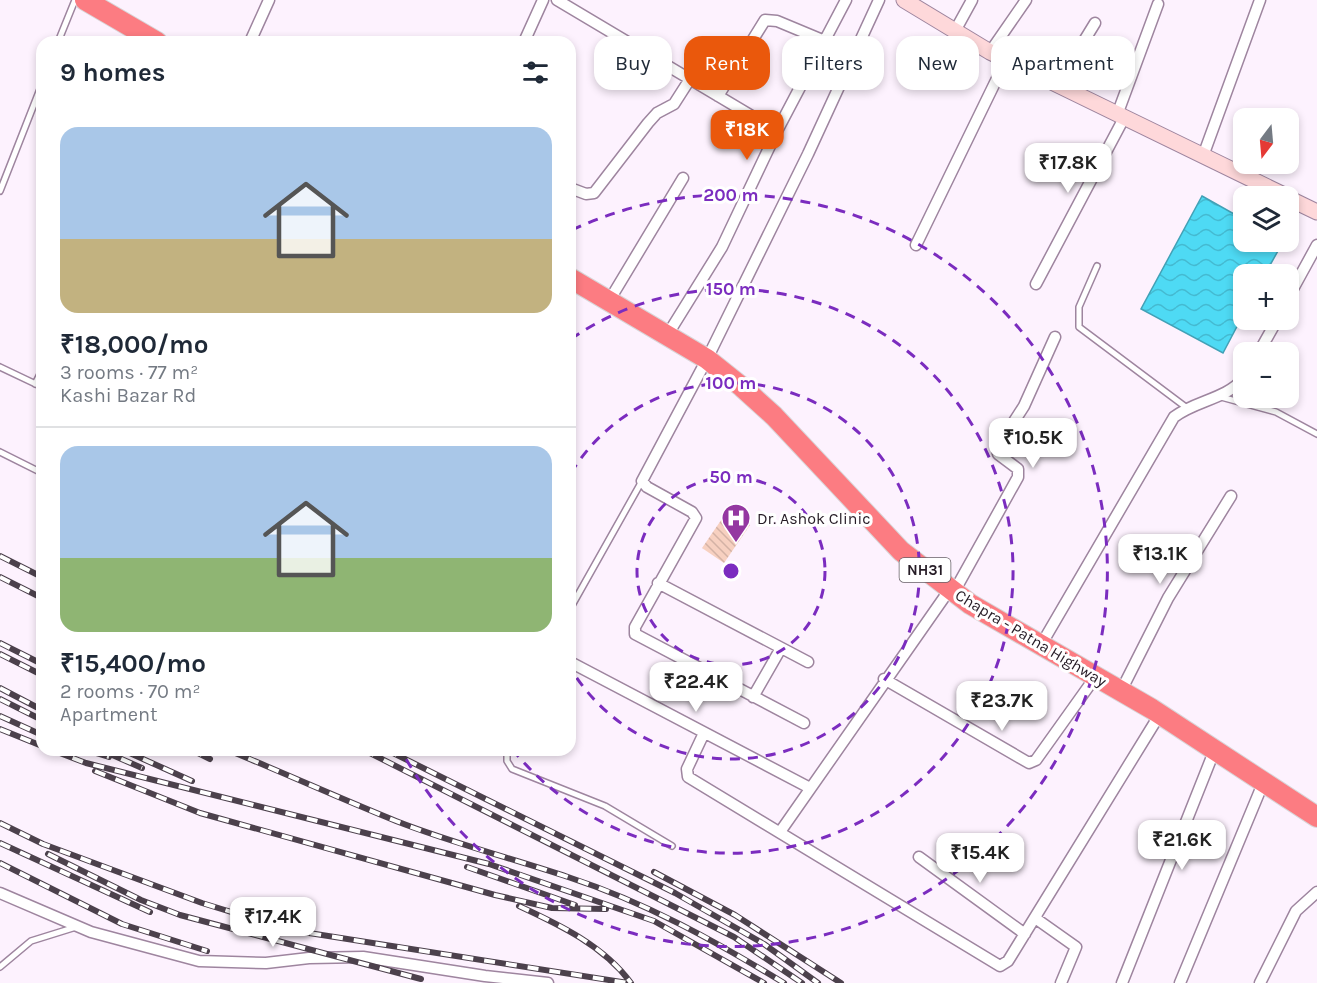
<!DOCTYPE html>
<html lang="en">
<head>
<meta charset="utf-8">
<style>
	body { margin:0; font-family:Karla,sans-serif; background:#f6f6f7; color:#1f2937; height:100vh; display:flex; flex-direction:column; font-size:22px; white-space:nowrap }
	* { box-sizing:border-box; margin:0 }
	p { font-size:20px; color:#747a83 }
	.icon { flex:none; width:33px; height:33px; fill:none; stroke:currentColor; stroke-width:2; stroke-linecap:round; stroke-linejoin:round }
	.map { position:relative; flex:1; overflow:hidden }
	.panel { position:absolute; left:36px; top:36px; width:540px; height:720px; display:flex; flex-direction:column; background:#fff; border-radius:18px; box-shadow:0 3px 9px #0003 }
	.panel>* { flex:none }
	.hud { position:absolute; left:594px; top:36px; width:570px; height:54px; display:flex; gap:12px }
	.needle { width:39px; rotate:196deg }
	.tools { position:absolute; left:1233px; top:108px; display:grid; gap:12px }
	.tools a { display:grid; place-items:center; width:66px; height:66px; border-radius:12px; background:#fff; box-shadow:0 3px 9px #0003; font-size:30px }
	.price { position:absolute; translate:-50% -51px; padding:0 14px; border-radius:12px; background:#fff; color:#222; font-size:20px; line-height:39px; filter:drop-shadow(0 2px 3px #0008) }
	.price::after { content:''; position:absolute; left:50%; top:36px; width:18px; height:14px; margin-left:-9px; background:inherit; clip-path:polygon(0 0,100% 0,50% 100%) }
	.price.active { background:#ea580c; color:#fff }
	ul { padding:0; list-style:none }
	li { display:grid; align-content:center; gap:12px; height:318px; padding:0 24px }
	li+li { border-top:2px solid #e0e1e3 }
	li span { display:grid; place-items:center; height:186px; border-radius:18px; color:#555 }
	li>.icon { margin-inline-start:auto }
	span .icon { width:108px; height:108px; fill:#fffc; stroke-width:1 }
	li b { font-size:26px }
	h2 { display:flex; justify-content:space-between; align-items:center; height:72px; padding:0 24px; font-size:26px }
	.pill { padding:0 21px; border-radius:18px; background:#fff; box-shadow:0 3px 9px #0003; font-size:21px; line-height:54px }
	.pill.active { background:#ea580c; color:#fff }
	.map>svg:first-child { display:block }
	.water { fill:url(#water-waves); stroke:#42a1b6; stroke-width:1.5 }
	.building { fill:url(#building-back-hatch) }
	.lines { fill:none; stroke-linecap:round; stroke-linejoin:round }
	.lane-casing { stroke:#9e859f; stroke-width:8 }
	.street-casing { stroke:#9e859f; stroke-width:13 }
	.secondary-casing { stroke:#9e859f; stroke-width:17 }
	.highway-casing { stroke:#d8d6d8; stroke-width:22 }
	.lane { stroke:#fff; stroke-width:5 }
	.street { stroke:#fff; stroke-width:10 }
	.secondary { stroke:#fed8da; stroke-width:15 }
	.highway { stroke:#fc7c82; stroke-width:20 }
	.rail-casing { stroke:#4c414c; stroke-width:6 }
	.rail { stroke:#fff; stroke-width:4; stroke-dasharray:11; stroke-linecap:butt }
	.ring { fill:none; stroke:#7b2cbf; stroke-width:3; stroke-dasharray:10 8 }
	.labels { text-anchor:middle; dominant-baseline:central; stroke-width:6; stroke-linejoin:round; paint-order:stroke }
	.shield { fill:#fff; stroke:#676067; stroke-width:1.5 }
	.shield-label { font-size:15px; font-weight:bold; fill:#261c26 }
	.poi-label { font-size:16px; fill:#261c26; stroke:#fff; text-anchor:start }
	.street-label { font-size:16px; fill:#261c26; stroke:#fff }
	.centre { fill:#7b2cbf; stroke:#fff; stroke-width:3 }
	.ring-label { font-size:18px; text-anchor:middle; font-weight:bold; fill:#7b2cbf; stroke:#fff; stroke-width:6; stroke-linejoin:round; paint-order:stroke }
</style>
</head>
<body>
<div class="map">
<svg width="1317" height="983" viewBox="0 0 1317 983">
	<defs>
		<pattern id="water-waves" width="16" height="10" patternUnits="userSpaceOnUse" patternTransform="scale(1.5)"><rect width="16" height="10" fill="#4edaf4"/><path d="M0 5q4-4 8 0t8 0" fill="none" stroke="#44bad1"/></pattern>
		<pattern id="building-back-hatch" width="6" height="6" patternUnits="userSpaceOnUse" patternTransform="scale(1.5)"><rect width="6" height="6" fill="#f7d0c0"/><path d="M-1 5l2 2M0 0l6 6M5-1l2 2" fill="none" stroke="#d4b2a5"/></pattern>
	</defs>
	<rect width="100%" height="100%" fill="#fdf2fe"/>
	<path class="water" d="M1202,196l41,23 1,23h39l-18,32h-21l-1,41 -20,38 -82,-44z"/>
	<path class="building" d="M728,510l22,15 -26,38 -22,-15z"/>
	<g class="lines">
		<g class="lane-casing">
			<path id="lane" d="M58,42l17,-42
				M0,191l42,-107
				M1097,266l-18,41v20l108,81
				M0,367l42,20
				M35,384l7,-14
				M1221,397l55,15 41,22
				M0,452l42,21
				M570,609l72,-128
				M507,750v11l5,8 93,37 67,40
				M0,967l31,-26 45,-14"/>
		</g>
		<g class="street-casing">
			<path id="street" d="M557,0l220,131
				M955,31l17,-31
				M250,42l19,-42
				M524,42l19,-42
				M990,52l36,-52
				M1057,85l38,-62
				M718,96l47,-76 12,1 48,20
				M1117,115l41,-111
				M1203,156l57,-156
				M570,188l16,6 8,-1 54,-70 9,-10 17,-9 16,-25
				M916,245l90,-185
				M1036,284l88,-166
				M1288,298l29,-53
				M609,301l74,-123
				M668,334l54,-87 55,-116 69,-131
				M1259,352l18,-32
				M658,583l150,79
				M954,592l64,-115v-8l-20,-15 -1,-6 27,-42 31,-69
				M1041,645l133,-228c22,-17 51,-17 70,-39
				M570,662l240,126
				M884,679l145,84 7,-3 60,-84
				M1121,691l47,-93 63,-102
				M753,697l28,-49
				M804,723l-169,-89v-7l61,-109 -4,-6 -45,-25 -5,-6 65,-122 101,-205 71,-154
				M704,733l-17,36 1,8 312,189 8,-5 152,-247
				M780,832l170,-243
				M919,857l106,77
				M0,893l91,39 108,29 67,2 43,-5 54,-1 122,19 63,7
				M1035,918l41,29 -15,36
				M1122,983l93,-234
				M1180,983l84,-202
				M1260,983l36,-72 21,-19"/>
		</g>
		<g class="secondary-casing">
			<path id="secondary" d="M904,0l86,52 296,144
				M1288,198l29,14"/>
		</g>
		<g class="highway-casing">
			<path id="highway" d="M85,0l72,42
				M570,278l137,81 35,28 32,29 127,135 69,53 182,105 165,108"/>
		</g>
		<use href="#lane" class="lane"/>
		<use href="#street" class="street"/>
		<use href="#secondary" class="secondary"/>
		<use href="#highway" class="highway"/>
		<g class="rail-casing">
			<path id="rail" d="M0,556l42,21
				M0,577l42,21
				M0,643l42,21
				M0,654l42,21
				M0,688l42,22
				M0,699l42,21
				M0,716l42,19
				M0,729l42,17
				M52,750l34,13 403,101 165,57 110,62
				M86,750l23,7
				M101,750l41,18
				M123,750l69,31
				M192,750l18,9
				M228,750c56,23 111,48 168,71 56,22 115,37 172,56 77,25 147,64 216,106
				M364,750l370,187 68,46
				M387,750l288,143 89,51 54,39
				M95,771l105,42 295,82 57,13 54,1
				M0,823l43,21 159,59 88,27 338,53
				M0,843l150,69
				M48,854l93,46 39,15 241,64
				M0,863l122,61 85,27
				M467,867l108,38
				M654,872l81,43 106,68
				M519,906c41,19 85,40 112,77"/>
		</g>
		<use href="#rail" class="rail"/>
	</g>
	<g class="ring">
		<circle cx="731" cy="571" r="94"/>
		<path d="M571 473A188 188 0 1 1 571 669"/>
		<path d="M571 339A282 282 0 1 1 513 750"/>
		<path d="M572 230A376 376 0 1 1 401 750"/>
	</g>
	<defs>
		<g id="hospital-pin" transform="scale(1.5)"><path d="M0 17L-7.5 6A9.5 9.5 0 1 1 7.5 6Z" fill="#9437a1" stroke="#fff"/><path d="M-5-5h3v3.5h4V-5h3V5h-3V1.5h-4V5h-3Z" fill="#fff"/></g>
	</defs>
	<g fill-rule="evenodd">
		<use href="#hospital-pin" x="736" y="518"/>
	</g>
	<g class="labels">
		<rect class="shield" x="899.5" y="558" width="51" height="24" rx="4.5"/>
		<g class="shield-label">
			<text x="925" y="570">NH31</text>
		</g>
		<g class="poi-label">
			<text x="757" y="518">Dr. Ashok Clinic</text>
		</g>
		<g class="street-label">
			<text transform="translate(1031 638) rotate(31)">Chapra - Patna Highway</text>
		</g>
	</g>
	<circle cx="731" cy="571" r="9" class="centre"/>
	<g class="ring-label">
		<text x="731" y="201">200 m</text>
		<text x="731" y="295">150 m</text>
		<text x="731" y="389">100 m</text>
		<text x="731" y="483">50 m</text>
	</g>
</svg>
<div class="tools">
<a><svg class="needle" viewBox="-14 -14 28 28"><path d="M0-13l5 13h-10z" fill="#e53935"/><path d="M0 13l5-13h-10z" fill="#747a83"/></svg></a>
<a><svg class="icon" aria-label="layers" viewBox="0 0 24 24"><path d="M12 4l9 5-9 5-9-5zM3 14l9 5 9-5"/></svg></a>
<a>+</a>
<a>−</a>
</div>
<b class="price active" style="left:747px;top:161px">₹18K</b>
<b class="price" style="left:1068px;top:194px">₹17.8K</b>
<b class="price" style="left:1033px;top:469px">₹10.5K</b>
<b class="price" style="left:1160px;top:585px">₹13.1K</b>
<b class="price" style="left:696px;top:713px">₹22.4K</b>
<b class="price" style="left:1002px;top:732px">₹23.7K</b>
<b class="price" style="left:1182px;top:871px">₹21.6K</b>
<b class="price" style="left:980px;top:884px">₹15.4K</b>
<b class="price" style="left:273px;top:948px">₹17.4K</b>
<div class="hud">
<a class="pill">Buy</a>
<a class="pill active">Rent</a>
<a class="pill">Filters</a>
<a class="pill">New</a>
<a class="pill">Apartment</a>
</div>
<section class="panel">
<h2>9 homes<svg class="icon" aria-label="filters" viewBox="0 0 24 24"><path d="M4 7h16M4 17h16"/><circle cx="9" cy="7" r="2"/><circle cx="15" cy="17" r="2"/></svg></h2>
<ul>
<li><span style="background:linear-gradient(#a9c7e8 60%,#c2b280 0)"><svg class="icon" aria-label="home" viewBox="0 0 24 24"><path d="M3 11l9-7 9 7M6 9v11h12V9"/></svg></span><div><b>₹18,000/mo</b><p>3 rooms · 77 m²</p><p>Kashi Bazar Rd</p></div></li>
<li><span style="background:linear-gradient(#a9c7e8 60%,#8fb573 0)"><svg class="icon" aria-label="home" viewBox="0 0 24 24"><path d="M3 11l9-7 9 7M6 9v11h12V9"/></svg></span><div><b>₹15,400/mo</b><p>2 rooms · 70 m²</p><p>Apartment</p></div></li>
</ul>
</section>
</div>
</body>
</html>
